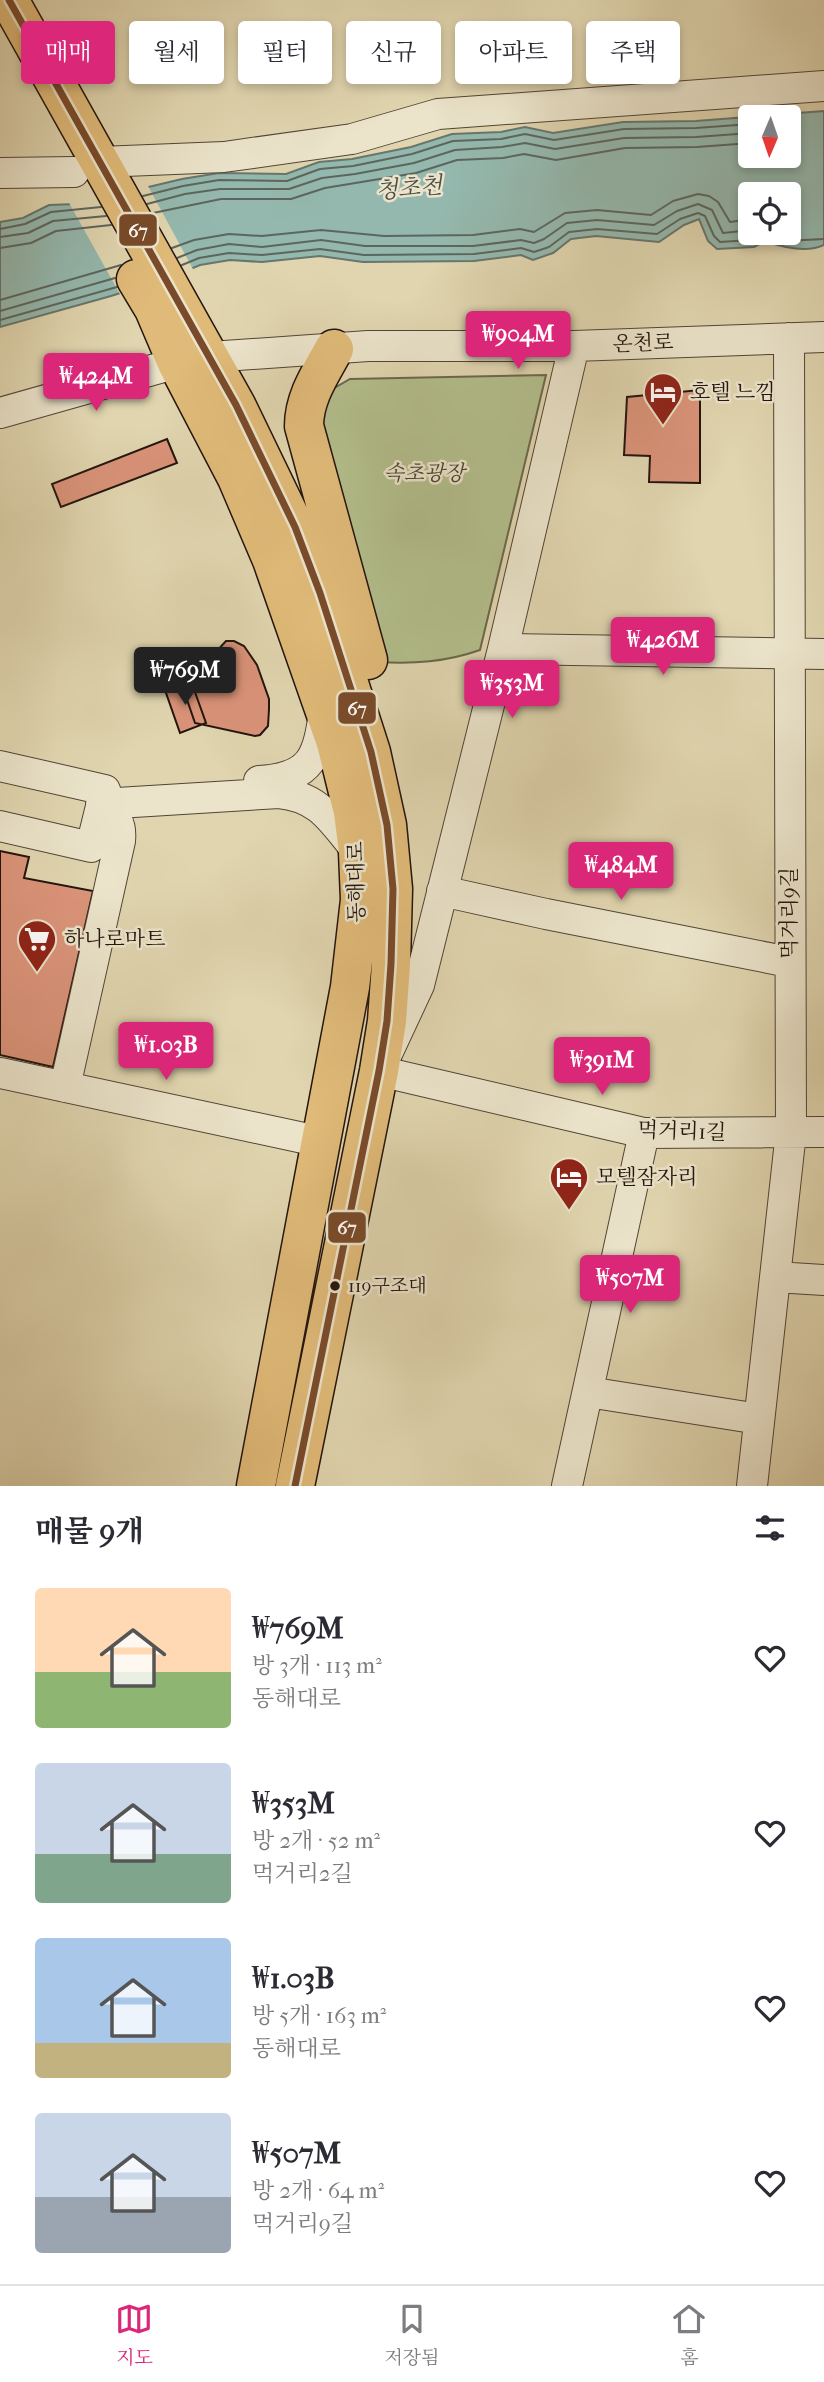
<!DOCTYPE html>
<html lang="ko">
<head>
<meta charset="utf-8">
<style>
	body { margin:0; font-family:"IM FELL French Canon","Noto Serif KR",serif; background:#f2f2f3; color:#2b2b33; height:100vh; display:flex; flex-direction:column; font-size:26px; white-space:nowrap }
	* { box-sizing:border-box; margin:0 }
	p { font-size:23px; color:#7c7c81 }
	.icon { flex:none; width:38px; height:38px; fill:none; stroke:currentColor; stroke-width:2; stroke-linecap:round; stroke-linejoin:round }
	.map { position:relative; height:1486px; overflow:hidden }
	.panel { display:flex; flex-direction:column; background:#fff; flex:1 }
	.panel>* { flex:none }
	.guide { position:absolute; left:21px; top:21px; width:782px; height:63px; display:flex; gap:14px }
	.needle { width:46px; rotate:182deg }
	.tools { position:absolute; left:738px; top:105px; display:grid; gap:14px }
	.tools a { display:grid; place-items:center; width:63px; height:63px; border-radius:7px; background:#fff; box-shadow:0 4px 10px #0003; font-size:35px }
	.price { position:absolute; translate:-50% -60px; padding:0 16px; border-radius:7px; background:#db2777; color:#fff; font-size:23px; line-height:46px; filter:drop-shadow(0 2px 4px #0008) }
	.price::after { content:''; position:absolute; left:50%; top:42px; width:21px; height:16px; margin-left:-10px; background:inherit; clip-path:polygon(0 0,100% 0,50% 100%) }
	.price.selected { background:#222; color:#fff }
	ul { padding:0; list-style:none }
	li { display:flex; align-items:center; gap:21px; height:175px; padding:0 35px }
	li span { display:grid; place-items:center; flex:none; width:196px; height:140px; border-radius:7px; color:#555 }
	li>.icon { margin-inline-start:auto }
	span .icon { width:84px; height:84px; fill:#fffc; stroke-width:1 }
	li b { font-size:30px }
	h2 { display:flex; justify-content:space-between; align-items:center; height:84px; padding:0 35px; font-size:30px }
	.chip { padding:0 24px; border-radius:7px; background:#fff; box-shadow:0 4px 10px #0003; font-size:24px; line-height:63px }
	.chip.selected { background:#db2777; color:#fff }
	.dock { display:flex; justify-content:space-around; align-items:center; height:98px; border-top:2px solid #e1e1e2; background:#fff; font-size:19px; color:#7c7c81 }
	.dock a { display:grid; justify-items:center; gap:4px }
	.dock .selected { color:#db2777 }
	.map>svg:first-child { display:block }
	.green { fill:#b2bd8b; stroke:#6a684c; stroke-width:2 }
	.water { fill:#94b8ae; stroke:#67766e; stroke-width:2; fill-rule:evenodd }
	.pier { fill:#e0d5af }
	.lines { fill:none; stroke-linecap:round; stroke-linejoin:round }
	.shore { stroke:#5c665e; stroke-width:2 }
	.building { fill:#da9379; stroke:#23140e; stroke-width:2 }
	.minor-casing { stroke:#524436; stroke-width:32 }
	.major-casing { stroke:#23140e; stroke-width:41 }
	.minor { stroke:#ebe4cb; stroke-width:30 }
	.major { stroke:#e0ba78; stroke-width:38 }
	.bus-1-casing { stroke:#ebe4cb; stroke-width:12 }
	.bus-1 { stroke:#7a4b2a; stroke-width:7 }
	.bus-dot { fill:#23140e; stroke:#ebe4cb; stroke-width:2.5 }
	.labels { text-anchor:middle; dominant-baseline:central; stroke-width:5; stroke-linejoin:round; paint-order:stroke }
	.bus-label { font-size:19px; fill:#23140e; stroke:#ebe4cb; text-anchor:start }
	.street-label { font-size:21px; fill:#23140e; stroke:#ebe4cb }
	.poi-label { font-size:21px; fill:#23140e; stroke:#ebe4cb; text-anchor:start }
	.park-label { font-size:21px; font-style:italic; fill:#4e4734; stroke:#ebe4cb }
	.water-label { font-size:23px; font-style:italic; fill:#4b4d46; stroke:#ebe4cb }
	.line-badge { stroke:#ebe4cb; stroke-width:2.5 }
	.badge-label { font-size:19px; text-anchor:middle; font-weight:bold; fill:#fff }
</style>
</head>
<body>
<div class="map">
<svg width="824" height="1486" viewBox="0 0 824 1486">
	<rect width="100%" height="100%" fill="#e0d5af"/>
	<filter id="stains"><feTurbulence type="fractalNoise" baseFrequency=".00286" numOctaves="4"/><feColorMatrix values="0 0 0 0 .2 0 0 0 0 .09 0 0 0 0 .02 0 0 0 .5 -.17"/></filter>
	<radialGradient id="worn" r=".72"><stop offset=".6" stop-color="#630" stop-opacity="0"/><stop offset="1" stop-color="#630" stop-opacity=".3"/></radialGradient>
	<path class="green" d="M546,375l-66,275c-34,12 -66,14 -102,12l-60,-252 13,-20 19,-11z"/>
	<path class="water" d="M824,111v134c-17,8 -42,2 -59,-4l-11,6 -37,2 -9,-8 -9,-22 -15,6 -25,17 -63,-6 -25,3 -18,14 -20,7 -12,-5 -47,6 -111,1 -43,-6 -58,6 -32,-2 -30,5 -26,11 -63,20 -111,31v-105l23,-4 26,-13 28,-1 105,-25 37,-6 67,1 33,-12 33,-3 59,-12 41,-13 49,-2 24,-5 28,6 70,-11 73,-1zM751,117h38v39h-38zM751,194h38v39h-38z"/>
	<path class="pier" d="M147,184l47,87 -73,25 -53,-95 36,-5z"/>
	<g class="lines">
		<path class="shore" d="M143,196l40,-10 36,-6 68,1 33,-12 33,-3 59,-12 41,-13 48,-2 24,-5 29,6 70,-11 72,-1 55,-4
			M147,204l38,-10 35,-5h69l33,-11 33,-4 59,-11 41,-13 47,-3 23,-4 30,6 69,-11 72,-1 55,-4
			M153,213l68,-14h70l34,-11 91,-15 41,-13 46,-2 21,-4 32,6 69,-12 72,-1 54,-4
			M0,229l25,-5 26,-12 50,-5
			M0,237l28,-4 25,-12 53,-5
			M0,248l31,-5 25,-12 55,-6
			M172,248l22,-8 35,-6 33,2 59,-6 63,6 89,-1 47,-6 14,3 31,-19 32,-3 54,5 22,-14 25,-7 11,2 9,6 12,20 21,-3
			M177,258l20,-8 32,-6 33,3 59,-7 44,6h108l48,-6 13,3 10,-4 23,-16 30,-3 57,5 23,-14 21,-7 14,6 11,23 28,-3
			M182,265l17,-7 30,-5 33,2 58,-6 44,6 110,-1 47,-6 13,4 15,-5 20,-15 28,-3 60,5 23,-15 18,-6 7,3 9,20 6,6 31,-2 14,-6 19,7 40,-2
			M0,300l121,-35
			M0,311l115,-33
			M0,320l117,-33"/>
	</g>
	<path class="building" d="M700,390v93l-51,-1 1,-26 -26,-1 3,-58z
		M167,439l10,24 -116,44 -9,-23z
		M226,641h8l10,5 13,19 12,34v10l-1,17 -8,9 -5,1 -60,-13 -12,-35z
		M191,681l15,42 -26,10 -15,-43z
		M0,851l29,6 -5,21 69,13 -40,176 -53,-12z"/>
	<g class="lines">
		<g class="minor-casing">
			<path id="minor" d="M100,162l124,-5 128,-18 86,-25 386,-28
				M0,173l74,-1
				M574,346l-71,303 -84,336 -40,86 265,62 180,-1
				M0,413l177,-50 33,-6 158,-11h206l250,-9
				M503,649l321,5
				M0,766l105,24 -14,57 -91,-21
				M259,781c55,-3 59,-26 66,-74
				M101,804l178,-11c42,4 54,30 79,59
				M442,891l104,23 243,48
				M0,1073l322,69
				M65,1087l55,-246c2,-20 -5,-24 -19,-37
				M775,1277l49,3
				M588,1392l171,27
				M567,1486l77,-353
				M752,1486l39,-354 -2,-794"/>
		</g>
		<g class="major-casing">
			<path id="major" d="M9,0l227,405 59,122 25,66 51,159 16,73 6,64 -2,75 -4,57 -8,50 -84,415
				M136,279l18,30 23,54 60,115 35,82 64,183 17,69 5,40 2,48 -10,87 -94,499
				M334,349c-13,24 -30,48 -30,77l64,234"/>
		</g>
		<use href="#minor" class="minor"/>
		<use href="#major" class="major"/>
		<g class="bus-1-casing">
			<path id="bus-1" d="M9,0l227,405 59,122 25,66 51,159 16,73 6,64 -2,75 -4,57 -8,50 -84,415"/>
		</g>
		<use href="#bus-1" class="bus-1"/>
	</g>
	<defs>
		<g id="hotel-pin" transform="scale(2.0125)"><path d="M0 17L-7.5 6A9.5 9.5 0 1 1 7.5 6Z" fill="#8f2418" stroke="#ebe4cb"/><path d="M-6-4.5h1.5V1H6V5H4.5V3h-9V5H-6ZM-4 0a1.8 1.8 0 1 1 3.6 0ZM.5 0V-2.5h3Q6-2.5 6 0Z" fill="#fff"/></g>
		<g id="supermarket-pin" transform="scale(2.0125)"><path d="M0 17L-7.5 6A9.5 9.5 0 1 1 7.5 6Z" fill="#8f2418" stroke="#ebe4cb"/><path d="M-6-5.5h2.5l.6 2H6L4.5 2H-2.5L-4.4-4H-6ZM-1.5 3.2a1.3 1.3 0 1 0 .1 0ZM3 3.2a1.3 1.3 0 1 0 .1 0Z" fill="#fff"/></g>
	</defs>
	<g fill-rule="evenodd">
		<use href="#hotel-pin" x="663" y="392"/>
		<use href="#supermarket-pin" x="37" y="939"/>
		<use href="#hotel-pin" x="569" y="1177"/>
	</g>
	<circle class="bus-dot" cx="335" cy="1286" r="6"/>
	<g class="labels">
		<g class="bus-label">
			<text x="348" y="1286">119구조대</text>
		</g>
		<g class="street-label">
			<text transform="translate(643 343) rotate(-2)">온천로</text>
			<text transform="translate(356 882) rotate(-91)">동해대로</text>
			<text transform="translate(789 913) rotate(-90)">먹거리9길</text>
			<text transform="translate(682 1131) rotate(2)">먹거리1길</text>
		</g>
		<g class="poi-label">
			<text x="690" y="392">호텔 느낌</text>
			<text x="64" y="939">하나로마트</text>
			<text x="596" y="1177">모텔잠자리</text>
		</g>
		<g class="park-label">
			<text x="424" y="473">속초광장</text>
		</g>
		<g class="water-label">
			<text transform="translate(409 188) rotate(-5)">청초천</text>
		</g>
	</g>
	<g class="line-badge">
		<rect x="118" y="213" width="40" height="34" rx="7" fill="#7a4b2a"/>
		<rect x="337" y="691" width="40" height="34" rx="7" fill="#7a4b2a"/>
		<rect x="327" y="1211" width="40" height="33" rx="7" fill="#7a4b2a"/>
	</g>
	<g class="badge-label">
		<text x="138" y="237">67</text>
		<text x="357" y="715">67</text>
		<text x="347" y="1234">67</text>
	</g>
	<rect width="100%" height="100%" filter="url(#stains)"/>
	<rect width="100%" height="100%" fill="url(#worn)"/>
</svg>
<div class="tools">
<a><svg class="needle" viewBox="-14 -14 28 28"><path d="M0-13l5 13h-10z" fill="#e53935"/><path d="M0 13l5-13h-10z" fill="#7c7c81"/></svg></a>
<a><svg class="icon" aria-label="locate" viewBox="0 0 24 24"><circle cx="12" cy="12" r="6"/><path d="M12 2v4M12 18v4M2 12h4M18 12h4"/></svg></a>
</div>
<b class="price" style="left:518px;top:371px">₩904M</b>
<b class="price" style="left:96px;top:413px">₩424M</b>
<b class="price" style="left:663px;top:677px">₩426M</b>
<b class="price selected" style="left:185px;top:707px">₩769M</b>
<b class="price" style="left:512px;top:720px">₩353M</b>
<b class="price" style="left:621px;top:902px">₩484M</b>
<b class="price" style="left:166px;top:1082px">₩1.03B</b>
<b class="price" style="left:602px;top:1097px">₩391M</b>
<b class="price" style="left:630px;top:1315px">₩507M</b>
<div class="guide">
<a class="chip selected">매매</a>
<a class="chip">월세</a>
<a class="chip">필터</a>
<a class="chip">신규</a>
<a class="chip">아파트</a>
<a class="chip">주택</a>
</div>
</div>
<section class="panel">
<h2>매물 9개<svg class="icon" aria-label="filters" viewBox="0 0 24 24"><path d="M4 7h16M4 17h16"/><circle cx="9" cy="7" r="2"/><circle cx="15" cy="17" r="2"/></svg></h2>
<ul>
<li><span style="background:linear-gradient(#ffd9b3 60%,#8fb573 0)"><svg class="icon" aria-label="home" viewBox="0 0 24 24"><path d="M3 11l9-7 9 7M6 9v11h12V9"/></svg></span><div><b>₩769M</b><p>방 3개 · 113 m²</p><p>동해대로</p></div><svg class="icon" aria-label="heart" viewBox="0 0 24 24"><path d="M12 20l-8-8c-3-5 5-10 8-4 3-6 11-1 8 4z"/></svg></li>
<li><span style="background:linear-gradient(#c9d6e8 65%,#7fa58c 0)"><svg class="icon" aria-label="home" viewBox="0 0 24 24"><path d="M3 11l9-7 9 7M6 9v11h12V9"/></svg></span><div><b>₩353M</b><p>방 2개 · 52 m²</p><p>먹거리2길</p></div><svg class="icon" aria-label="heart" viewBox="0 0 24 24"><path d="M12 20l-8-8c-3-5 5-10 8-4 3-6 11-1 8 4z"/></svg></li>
<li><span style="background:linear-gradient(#a9c7e8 75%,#c2b280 0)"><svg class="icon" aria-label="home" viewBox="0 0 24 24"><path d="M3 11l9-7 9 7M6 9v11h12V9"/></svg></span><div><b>₩1.03B</b><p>방 5개 · 163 m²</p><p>동해대로</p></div><svg class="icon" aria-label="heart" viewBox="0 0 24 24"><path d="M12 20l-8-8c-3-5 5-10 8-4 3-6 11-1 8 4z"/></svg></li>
<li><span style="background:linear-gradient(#c9d6e8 60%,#9aa5b1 0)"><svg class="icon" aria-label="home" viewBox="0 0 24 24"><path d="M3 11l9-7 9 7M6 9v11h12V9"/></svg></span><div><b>₩507M</b><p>방 2개 · 64 m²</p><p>먹거리9길</p></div><svg class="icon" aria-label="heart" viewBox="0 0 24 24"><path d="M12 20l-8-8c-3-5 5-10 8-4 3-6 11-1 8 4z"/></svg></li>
</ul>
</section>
<nav class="dock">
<a class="selected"><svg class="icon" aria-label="map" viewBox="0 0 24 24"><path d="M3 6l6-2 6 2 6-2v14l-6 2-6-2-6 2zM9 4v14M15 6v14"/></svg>지도</a>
<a><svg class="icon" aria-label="saved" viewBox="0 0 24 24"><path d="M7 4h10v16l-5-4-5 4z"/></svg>저장됨</a>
<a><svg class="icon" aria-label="home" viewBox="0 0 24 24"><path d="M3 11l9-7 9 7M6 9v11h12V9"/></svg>홈</a>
</nav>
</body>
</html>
